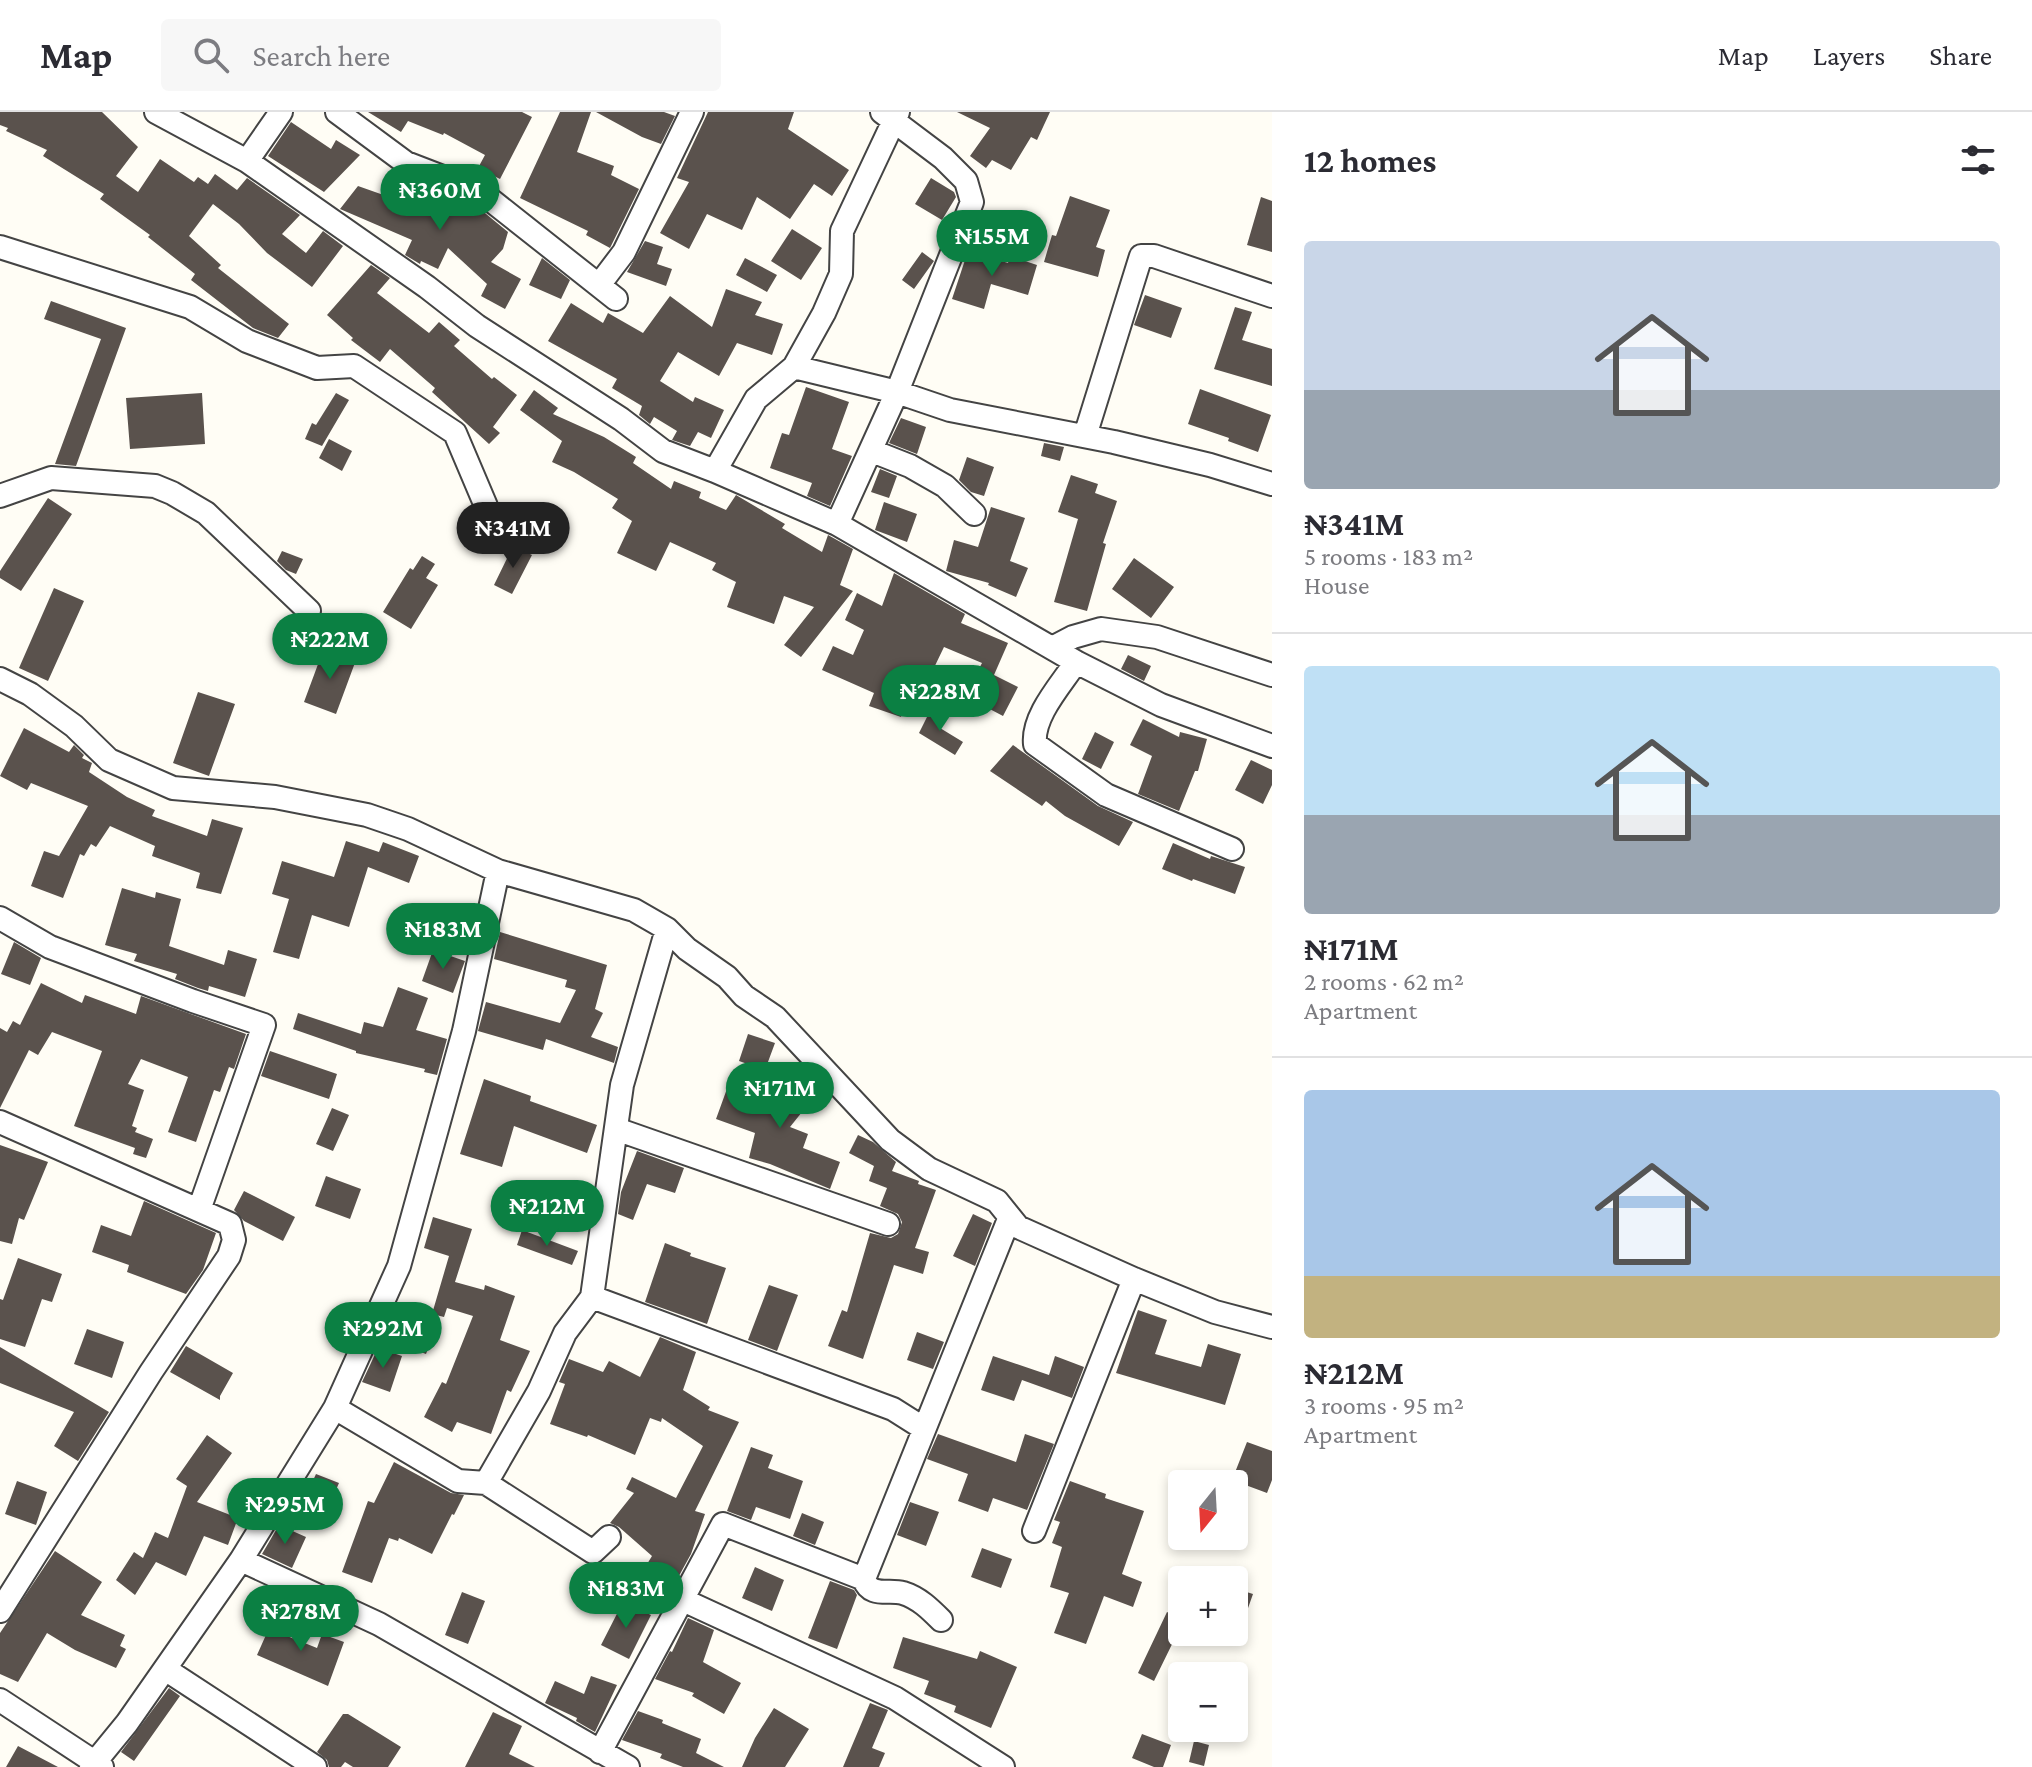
<!DOCTYPE html>
<html lang="en">
<head>
<meta charset="utf-8">
<style>
	body { margin:0; font-family:"Crimson Pro",serif; background:#f7f7f7; color:#2b2b33; height:100vh; display:flex; flex-direction:column; font-size:30px; white-space:nowrap }
	* { box-sizing:border-box; margin:0 }
	p { font-size:26px; color:#7c7c81 }
	.icon { flex:none; width:44px; height:44px; fill:none; stroke:currentColor; stroke-width:2; stroke-linecap:round; stroke-linejoin:round }
	.map { position:relative; flex:1; overflow:hidden }
	.panel { display:flex; flex-direction:column; background:#fff; width:760px }
	.panel>* { flex:none }
	.needle { width:52px; rotate:198deg }
	.fabs { position:absolute; left:1168px; top:1358px; display:grid; gap:16px }
	.fabs a { display:grid; place-items:center; width:80px; height:80px; border-radius:8px; background:#fff; box-shadow:0 4px 12px #0003; font-size:40px }
	.price { position:absolute; translate:-50% -68px; padding:0 18px; border-radius:28px; background:#0b8043; color:#fff; font-size:26px; line-height:52px; filter:drop-shadow(0 2px 4px #0008) }
	.price::after { content:''; position:absolute; left:50%; top:48px; width:24px; height:18px; margin-left:-12px; background:inherit; clip-path:polygon(0 0,100% 0,50% 100%) }
	.price.current { background:#222; color:#fff }
	ul { padding:0; list-style:none }
	li { display:grid; align-content:center; gap:16px; height:424px; padding:0 32px }
	li+li { border-top:2px solid #e1e1e2 }
	li span { display:grid; place-items:center; height:248px; border-radius:8px; color:#555 }
	li>.icon { margin-inline-start:auto }
	span .icon { width:144px; height:144px; fill:#fffc; stroke-width:1 }
	li b { font-size:34px }
	h2 { display:flex; justify-content:space-between; align-items:center; height:96px; padding:0 32px; font-size:34px }
	header { display:flex; align-items:center; gap:48px; box-sizing:border-box; height:112px; padding:0 40px; background:#fff; border-bottom:2px solid #e1e1e2 }
	header strong { font-size:38px }
	nav { display:flex; gap:44px; margin-inline-start:auto; font-size:28px }
	.search { width:560px; height:72px; background:#f7f7f7; display:flex; align-items:center; gap:20px; box-sizing:border-box; padding:0 28px; border-radius:8px; color:#7c7c81; font-size:30px }
	main { display:flex; flex:1; min-height:0 }
	.map>svg:first-child { display:block }
	.building { fill:#5a524d }
	.lines { fill:none; stroke-linecap:round; stroke-linejoin:round }
	.street-casing { stroke:#444; stroke-width:26 }
	.street { stroke:#fff; stroke-width:22 }
</style>
</head>
<body>
<header>
<strong>Map</strong>
<div class="search"><svg class="icon" aria-label="search" viewBox="0 0 24 24"><circle cx="10" cy="10" r="6"/><path d="M15 15l6 6"/></svg>Search here</div>
<nav><a>Map</a><a>Layers</a><a>Share</a></nav>
</header>
<main>
<div class="map">
<svg width="1272" height="1655" viewBox="0 0 1272 1655">
	<rect width="100%" height="100%" fill="#fffdf5"/>
	<path class="building" d="M0,0h102l36,35 -22,29 22,16 22,-33 34,23 4,-5 10,7 7,-10 22,16 10,-12 53,37 -18,19 24,19 17,-22 20,15 -31,41 -45,-34 -28,-29 -26,-20 -24,32 32,29 -3,3 71,56 -11,14 -25,-10 -62,-48 4,-6 -47,-37 2,-2 -50,-36 4,-5 -61,-38 4,-6 -41,-19 2,-3 -8,-3z
		M368,0h154l10,5 -32,62 -22,-11 7,-13 -41,-22 -1,2 -35,-14 -7,11z
		M560,0h31l-14,40 37,14 -3,9 28,14 -29,59 -24,-13 2,-4 -68,-33z
		M596,0h68l11,4 -14,28 -19,-7z
		M708,0h86l-6,17 61,41 -17,26 -18,-12 -24,35 -33,-22 -15,33 -35,-16 -18,35 -29,-16 29,-51 -12,-4z
		M957,0h93l-13,28 -6,-3 -20,33 -19,-10 -6,8 -16,-12 20,-28z
		M291,10l40,27 5,-9 24,15 -36,37 -56,-36z
		M402,64l76,35 2,-2 28,23 -5,17 -12,13 30,17 -16,30 -24,-13 6,-12 -39,-36 -10,21 -17,-8 -1,3 -15,-9 7,-15 -72,-31 18,-23 34,12z
		M931,66l23,14 2,5 -14,23 -27,-16z
		M1070,84l40,14 -14,37 9,3 -7,27 -54,-15 8,-27 4,1z
		M1261,85l11,4v51l-25,-7z
		M792,117l30,19 -21,32 -30,-19z
		M645,129l18,6 -6,17 15,5 -6,17 -39,-14z
		M968,139l40,12 2,-7 27,9 -9,30 -37,-11 -7,25 -32,-10z
		M922,140l12,9 -20,28 -12,-9z
		M542,146l28,22 -9,19 -32,-14z
		M745,146l32,17 -10,17 -31,-17z
		M371,153l19,13 -13,15 52,40 10,-11 21,18 -6,6 38,33 2,-2 23,18 -24,32 7,6 -11,11 -57,-52 3,-4 -45,-39 -10,13 -29,-22 2,-2 -26,-23z
		M726,177l36,13 -7,13 28,9 -11,31 -35,-12 -18,33 -41,-24 -18,29 33,21 2,-5 29,13 -13,28 -13,-6 -8,14 -18,-6 5,-9 -23,-14 -4,7 -11,-9 3,-9 -30,-18 5,-9 -69,-38 23,-38 32,20 5,-10 35,20 27,-37 42,31z
		M1145,183l37,13 -11,30 -37,-13z
		M51,189l75,27 -50,138 -21,-2 46,-125 -57,-20z
		M1235,195l17,5 -10,28 30,9v37l-58,-17z
		M806,275l43,15 -17,47 20,7 -22,50 -23,-10 5,-13 -42,-15 12,-35 7,2z
		M1200,277l71,26 -13,37 -30,-11 1,-3 -41,-14z
		M534,278l24,18 -5,6 51,23 32,20 -3,6 38,26 3,-8 27,11 -2,6 27,12 10,-15 49,29 -3,4 40,24 6,-17 25,14 -13,36 13,6 -52,66 -17,-12 30,-38 -30,-11 -10,28 -47,-17 9,-25 -24,-12 4,-7 -46,-21 -14,29 -39,-18 15,-32 -20,-13 6,-9 -44,-27 -22,-10 10,-21 -42,-31z
		M202,281l3,51 -75,5 -4,-51z
		M336,281l13,7 -27,46 -17,-7 7,-16 4,2z
		M901,306l25,9 -9,27 -28,-11z
		M329,327l23,12 -10,20 -23,-13z
		M1044,331l20,4 -4,14 -19,-5z
		M967,345l27,10 -10,29 -13,-4 -12,-12z
		M880,357l17,7 -8,22 -18,-6z
		M1071,363l27,9 -3,9 22,8 -14,42 3,1 -19,67 -33,-9 24,-83 -20,-7z
		M48,386l24,16 -51,77 -21,-13v-7z
		M884,390l33,12 -10,28 -32,-12z
		M991,395l34,11 -15,43 18,7 -12,29 -28,-12 1,-2 -43,-12 8,-31 24,7z
		M513,434l19,9 -20,39 -18,-9z
		M282,439l21,8 -7,15 -10,-4 -9,-9z
		M422,444l13,8 -9,14 12,7 -27,44 -28,-17 27,-44 3,2z
		M1134,446l40,29 -23,31 -39,-29z
		M894,461l71,41 -4,9 47,20 -14,32 24,12 -15,29 -38,-20 17,-33 -38,-16 -13,27 -12,-6 -18,49 -32,-11 5,-13 -52,-23 11,-24 20,9 11,-25 -19,-10 12,-27 25,13z
		M54,476l30,13 -36,80 -29,-13z
		M324,536l32,12 -20,54 -32,-12z
		M1128,543l23,11 -7,15 -23,-12z
		M198,580l37,12 -26,72 -36,-13z
		M931,597l15,7 -6,12 23,14 -8,13 -36,-22z
		M1143,607l36,18 1,-5 27,7 -9,32h-3l-16,40 -41,-17 14,-38 -22,-11z
		M24,616l45,24 5,-7 10,10 -2,3 10,5 -3,9 38,25 28,13 -3,6 55,20 5,-17 31,9 -22,66 -25,-6 4,-15 -48,-17 3,-10 -45,-20 -14,21 -5,-3 -7,12 -4,-2 -17,44 -32,-12 13,-35 15,5 29,-50 -57,-23 -4,7 -27,-14z
		M1095,620l19,10 -13,27 -19,-10z
		M1013,633l85,61 35,16 -14,24 -54,-30 -19,-15 -4,5 -52,-35z
		M1251,648l21,10v15l-9,19 -28,-14z
		M346,729l33,11 4,-10 36,14 -10,27 -41,-16 -19,60 -37,-12 -13,44 -26,-7 16,-53 -17,-5 10,-33 52,16z
		M1173,731l37,16 1,-3 34,11 -10,27 -42,-15 -1,2 -30,-12z
		M122,776l33,10 1,-6 25,7 -12,47 55,19 4,-15 29,9 -12,38 -36,-11 -1,5 -10,-3 -23,-9 2,-5 -43,-13 3,-7 -32,-9z
		M406,799l35,11 -7,22 -35,-10z
		M500,820l107,33 -12,44 8,4 -12,24 27,10 -4,16 -68,-24 -3,11 -65,-19 8,-29 74,21 16,-33 -11,-3 2,-7 -73,-21z
		M14,830l27,16 -11,27 -29,-11z
		M433,838l32,11 -12,32 -31,-12z
		M41,871l41,20 3,-8 51,19 5,-18 105,38 -12,35 -5,-2 -9,25 -6,-2 -18,52 -28,-10 20,-55 -47,-18 -13,25 16,6 -12,36 5,2 -2,4 18,7 -7,19 -13,-4 2,-6 -61,-22 28,-75 -50,-19 -14,23 -9,-5 -29,58v-80l7,4 6,-11 7,4z
		M398,875l30,11 -12,32 31,9 -10,36 -13,-3 1,-3 -69,-16v-2l-63,-22 5,-16 63,21 3,-12 19,5z
		M748,922l27,9 -10,27 -26,-9z
		M270,939l67,23 -8,25 -68,-23z
		M803,959l19,16 -32,40 18,7 -5,14 37,14 -10,27 -60,-25 -21,-6 6,-25 -39,-14 12,-33 49,17z
		M484,967l47,17 -1,5 67,24 -10,28 -73,-27 -12,41 -42,-13z
		M332,996l17,7 -16,36 -17,-7z
		M858,1023l15,7 23,20 -4,9 27,10 -1,3 18,6 -21,58 14,4 -6,22 -29,-9 -31,94 -35,-13 14,-36 5,2 23,-79 21,5 7,-4 4,-12 -4,-8 -18,-8 7,-18 -18,-7 5,-15 -25,-13z
		M0,1033l48,17 -24,58 -5,-2 -7,26 -12,-3z
		M637,1039l47,17 -9,25 -28,-9 -14,36 -15,-6 3,-22z
		M326,1064l35,13 -11,30 -35,-13z
		M513,1071l35,12 -10,29 -35,-12z
		M244,1079l51,26 -12,24 -39,-20 -10,-11z
		M144,1089l72,32 -13,37 -17,24 -59,-22 2,-7 -37,-13 9,-27 30,11z
		M973,1102l19,9 -17,43 -22,-10z
		M433,1105l39,12 -17,53 29,8 1,-5 30,11 -15,44 30,11 -19,41 -4,-2 -16,44 -34,-12 -5,10 -28,-15 18,-35 4,2 27,-68 -26,-8 -3,9 -12,-3 17,-58 -25,-8z
		M522,1118l56,21 -6,14 -55,-20z
		M665,1131l26,10 -1,3 36,12 -19,56 -62,-22z
		M18,1146l44,16 -10,28 -10,-3 -17,48 -25,-8v-40l3,1z
		M769,1173l29,10 -21,56 -29,-11z
		M406,1197l32,12 -12,33 -32,-12z
		M1138,1198l29,10 -12,34 46,13 7,-23 33,10 -16,51 -109,-32z
		M87,1217l37,13 -12,36 -38,-14z
		M917,1220l27,10 -11,27 -26,-9z
		M660,1225l36,15 -13,38 27,17 -2,3 31,12 -44,89 10,3 -14,40 -21,38 -29,-18 11,-18 -33,-29 -9,-4 24,-30 -8,-4 6,-12 44,21 27,-52 -41,-28 -1,4 -11,-4 -15,37 -47,-20 -1,2 -37,-13 15,-40 -6,-2 10,-23 34,13 6,-11 31,16z
		M186,1234l47,27 -13,23v4l-50,-28z
		M0,1235l109,65 -31,49 -24,-15 20,-34 -74,-29z
		M378,1236l24,8 -12,36 -28,-10z
		M993,1244l56,19 6,-19 29,11 -12,31 -50,-18 -8,21 -33,-11z
		M938,1322l78,28 9,-28 29,10 -27,66 -34,-12 -5,14 -30,-11 10,-27 -41,-15z
		M207,1323l25,18 -35,49 41,16 -10,27 -24,-9 -18,40 -30,-14 -21,33 -19,-15 18,-28 9,6 12,-26 13,6 19,-52 -11,-7z
		M1247,1330l25,9v29l-5,13 -35,-13z
		M751,1335l22,8 -5,13 35,13 -13,38 -34,-12 -5,13 -24,-9z
		M394,1350l57,31 13,2 -10,20 -2,-1 -20,40 -33,-16 -1,3 -9,-3 -17,45 -30,-11 26,-71 6,2z
		M316,1362l23,9 -13,29 -23,-10z
		M17,1369l30,11 -11,33 -31,-11z
		M1070,1369l36,13 -1,4 39,13 -22,63 20,8 -9,25 -29,-11 -18,48 -32,-11 15,-40 -19,-6 12,-40 -10,-4 8,-21 -6,-2z
		M910,1390l29,10 -13,34 -29,-11z
		M802,1401l22,9 -9,23 -22,-9z
		M279,1413l27,12 -14,31 -30,-14z
		M982,1436l30,11 -11,29 -30,-11z
		M55,1439l47,31 -21,33 44,20 -5,11 6,3 -10,19 -41,-18 -28,-17 -29,49 -18,-8v-41z
		M755,1455l29,13 -12,31 -30,-13z
		M830,1469l24,9 3,5 -20,54 -29,-11z
		M1234,1476l19,6 -17,48h-2z
		M462,1480l23,9 -17,43 -23,-9z
		M623,1490l28,13 -22,44 -28,-14z
		M1167,1500l15,7v17l-5,-2 -23,47 -16,-8z
		M274,1505l18,8 -5,11 30,12 5,-14 22,8 -16,44 -71,-31z
		M688,1506l26,12 -11,32 38,21 -17,31 -32,-18 2,-3 -39,-14 15,-28 2,1z
		M903,1525l74,22 3,-8 37,16 -26,61 -37,-16 2,-6 -32,-12 5,-13 -36,-13z
		M591,1564l26,9 -22,47 -19,-11 1,-3 -32,-15 10,-22 29,13z
		M169,1576l11,8 -46,65 -13,-9z
		M870,1591l18,7 -16,38 13,5 -6,14h-36z
		M774,1596l35,21 -24,38h-43l13,-29z
		M638,1599l25,9 -1,3 39,16 -5,14 28,14h-41l-23,-9 2,-4 -40,-14z
		M493,1600l29,14 -13,28 26,13h-70z
		M343,1602h5l53,33 -13,20h-35l-8,-5 -4,5h-12l-2,-7 -10,-8z
		M1142,1622l29,11 -8,22h-9l-22,-9z
		M1194,1629l15,4 -5,21 -15,-4z
		M18,1634l40,21h-52z"/>
	<g class="lines">
		<g class="street-casing">
			<path id="street" d="M156,0l91,49 180,126 50,39 144,93 42,32 52,20 122,53 239,138 85,43 111,41
				M337,0l69,51 52,20 29,14 129,102
				M247,49l34,-49
				M0,135l190,60 57,34 70,27 37,-2 101,67 31,73
				M599,173l25,-33 68,-140
				M794,255l103,25 53,18 164,32 96,23 62,19
				M1085,324l56,-180h13l118,40
				M872,339l38,15 35,20 29,28
				M715,359l41,-72 38,-32 30,-54 17,-39 1,-43 56,-119
				M0,384l51,-18 104,8 17,7 34,20 103,98
				M837,412l60,-132 75,-190 -6,-21 -23,-23 -61,-46
				M1052,536l21,-11 28,-8 56,8 115,38
				M1076,550c-15,23 -44,54 -41,82l71,51 126,54
				M0,567l30,15 44,32 35,34 64,28 102,9 92,18 41,14 90,42 136,39 33,19 20,20 40,28 17,19 31,21 115,123 39,29 68,32 21,26 116,52 81,33 57,15
				M0,806l50,29 143,54 71,24 -65,185
				M0,1010l230,102 4,16 -5,16 -78,116 -151,239
				M616,1017l272,95
				M592,1185l30,-212 45,-156
				M335,1296l123,73 28,2 53,-92 26,-58 27,-36 301,112 30,19
				M486,1371l107,69 16,-15
				M1034,1419l100,-252
				M241,1448l138,64 249,143
				M683,1488l212,98 108,69
				M941,1508c-11,-11 -22,-22 -38,-27 -14,-4 -33,5 -39,-14l145,-360
				M165,1557l150,98
				M0,1588l102,67
				M600,1640l123,-228 141,55
				M91,1655l36,-44 114,-163 94,-152 64,-142 65,-235 34,-160"/>
		</g>
		<use href="#street" class="street"/>
	</g>
</svg>
<div class="fabs">
<a><svg class="needle" viewBox="-14 -14 28 28"><path d="M0-13l5 13h-10z" fill="#e53935"/><path d="M0 13l5-13h-10z" fill="#7c7c81"/></svg></a>
<a>+</a>
<a>−</a>
</div>
<b class="price" style="left:440px;top:120px">₦360M</b>
<b class="price" style="left:992px;top:166px">₦155M</b>
<b class="price current" style="left:513px;top:458px">₦341M</b>
<b class="price" style="left:330px;top:569px">₦222M</b>
<b class="price" style="left:940px;top:621px">₦228M</b>
<b class="price" style="left:443px;top:859px">₦183M</b>
<b class="price" style="left:780px;top:1018px">₦171M</b>
<b class="price" style="left:547px;top:1136px">₦212M</b>
<b class="price" style="left:383px;top:1258px">₦292M</b>
<b class="price" style="left:285px;top:1434px">₦295M</b>
<b class="price" style="left:626px;top:1518px">₦183M</b>
<b class="price" style="left:301px;top:1541px">₦278M</b>
</div>
<section class="panel">
<h2>12 homes<svg class="icon" aria-label="filters" viewBox="0 0 24 24"><path d="M4 7h16M4 17h16"/><circle cx="9" cy="7" r="2"/><circle cx="15" cy="17" r="2"/></svg></h2>
<ul>
<li><span style="background:linear-gradient(#c9d6e8 60%,#9aa5b1 0)"><svg class="icon" aria-label="home" viewBox="0 0 24 24"><path d="M3 11l9-7 9 7M6 9v11h12V9"/></svg></span><div><b>₦341M</b><p>5 rooms · 183 m²</p><p>House</p></div></li>
<li><span style="background:linear-gradient(#bfe0f5 60%,#9aa5b1 0)"><svg class="icon" aria-label="home" viewBox="0 0 24 24"><path d="M3 11l9-7 9 7M6 9v11h12V9"/></svg></span><div><b>₦171M</b><p>2 rooms · 62 m²</p><p>Apartment</p></div></li>
<li><span style="background:linear-gradient(#a9c7e8 75%,#c2b280 0)"><svg class="icon" aria-label="home" viewBox="0 0 24 24"><path d="M3 11l9-7 9 7M6 9v11h12V9"/></svg></span><div><b>₦212M</b><p>3 rooms · 95 m²</p><p>Apartment</p></div></li>
</ul>
</section>
</main>
</body>
</html>
